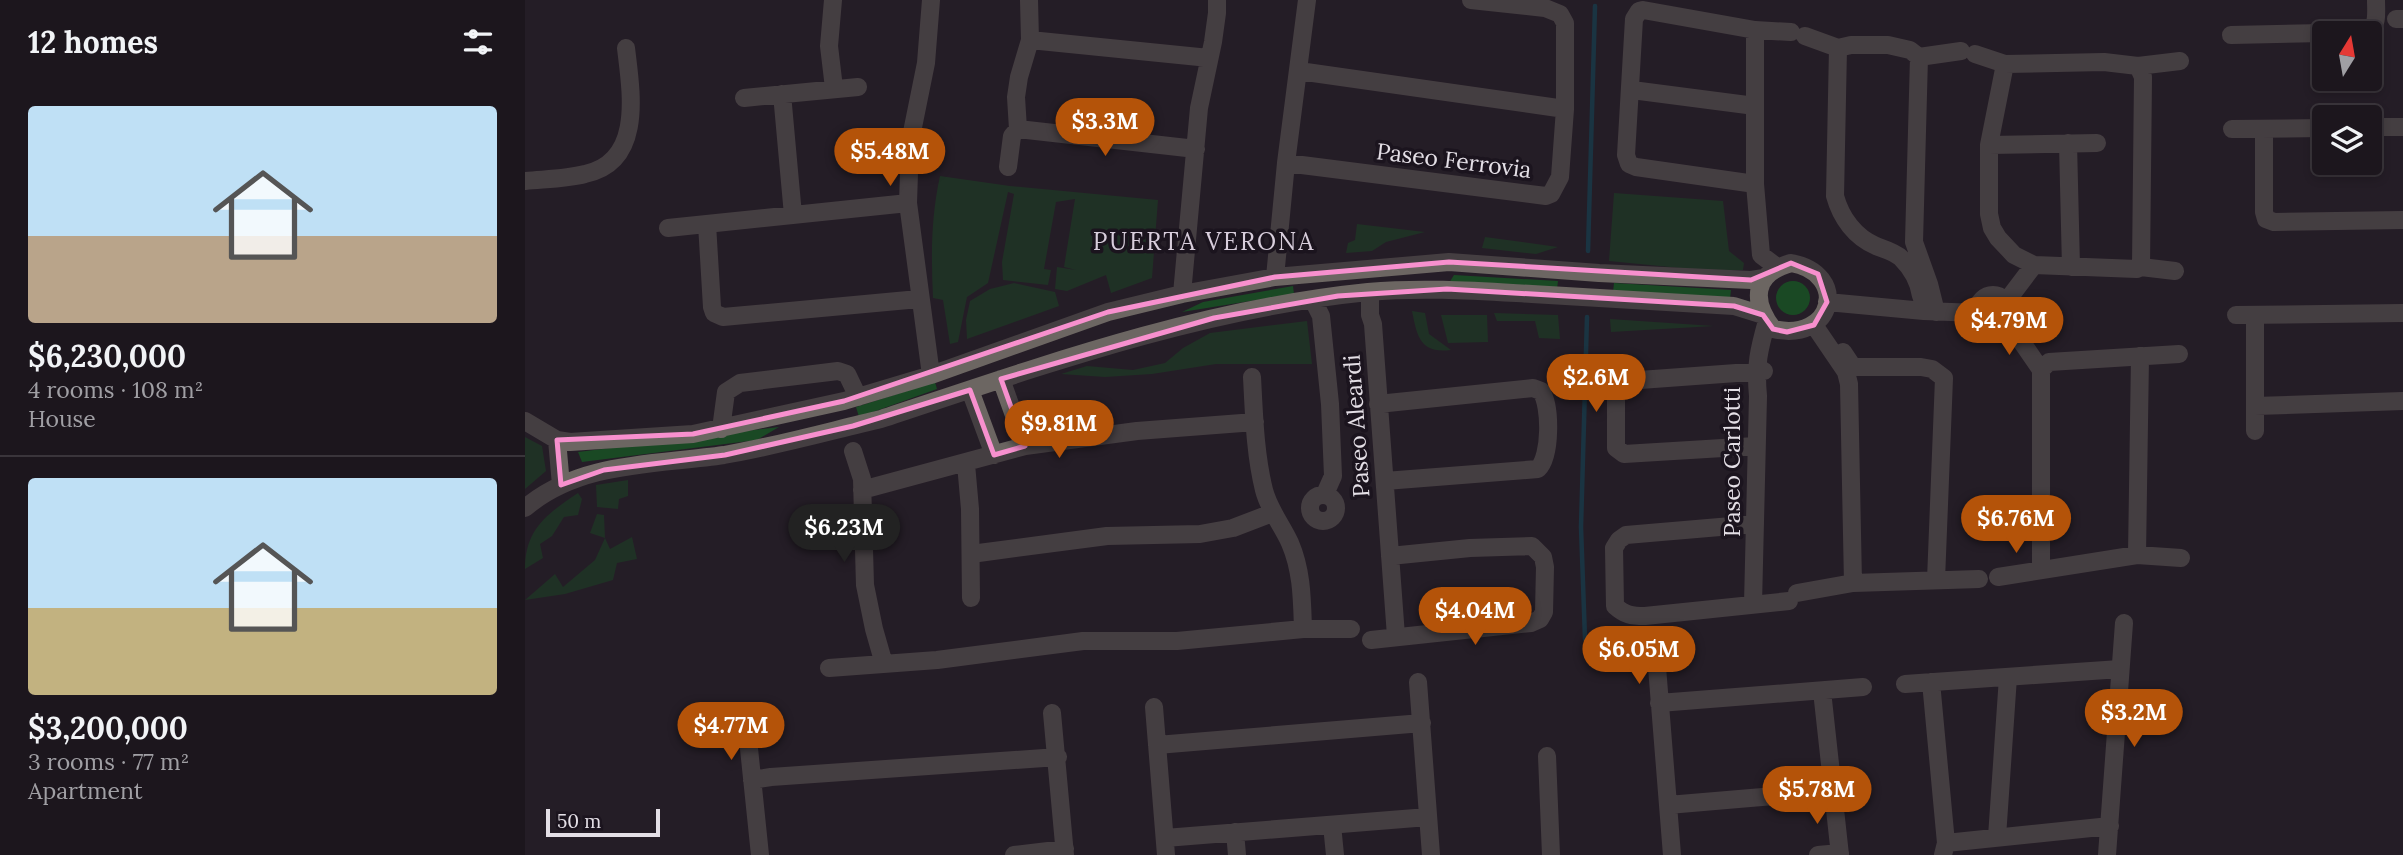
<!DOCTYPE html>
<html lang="en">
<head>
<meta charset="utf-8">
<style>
	body { margin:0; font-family:Lora,serif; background:#29232a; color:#f1f3f6; height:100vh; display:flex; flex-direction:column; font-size:26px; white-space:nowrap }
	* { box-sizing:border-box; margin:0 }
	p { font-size:23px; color:#a09fa4 }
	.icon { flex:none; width:38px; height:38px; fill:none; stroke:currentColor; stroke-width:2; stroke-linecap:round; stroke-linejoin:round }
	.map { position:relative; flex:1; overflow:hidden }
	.sheet { display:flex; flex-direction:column; background:#1c161d; width:525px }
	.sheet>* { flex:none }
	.needle { width:46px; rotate:11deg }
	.fabs { position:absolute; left:1787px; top:21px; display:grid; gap:14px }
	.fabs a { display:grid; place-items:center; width:70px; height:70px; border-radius:7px; background:#1c161d; box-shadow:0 4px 10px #0003,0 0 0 2px #3a353b; font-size:35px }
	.scale { position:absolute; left:21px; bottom:18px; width:114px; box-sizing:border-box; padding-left:7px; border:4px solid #e4dfe6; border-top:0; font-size:19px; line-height:24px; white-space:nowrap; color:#e4dfe6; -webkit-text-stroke:5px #1b141e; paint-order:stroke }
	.price { position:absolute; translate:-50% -60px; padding:0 16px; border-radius:24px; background:#b45309; color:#fff; font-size:23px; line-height:46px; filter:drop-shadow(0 2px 4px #0008) }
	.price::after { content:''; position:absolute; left:50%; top:42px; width:21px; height:16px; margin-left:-10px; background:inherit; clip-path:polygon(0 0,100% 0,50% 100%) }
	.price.selected { background:#222; color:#fff }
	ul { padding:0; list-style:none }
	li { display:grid; align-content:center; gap:14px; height:371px; padding:0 28px }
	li+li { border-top:2px solid #3a353b }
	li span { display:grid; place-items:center; height:217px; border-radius:7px; color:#555 }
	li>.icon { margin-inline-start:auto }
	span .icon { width:126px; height:126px; fill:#fffc; stroke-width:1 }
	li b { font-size:30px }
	h2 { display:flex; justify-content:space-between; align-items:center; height:84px; padding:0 28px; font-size:30px }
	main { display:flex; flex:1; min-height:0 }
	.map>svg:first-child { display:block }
	.green { fill:#1a4924 }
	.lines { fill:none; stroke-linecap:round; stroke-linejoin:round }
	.stream { stroke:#0e5164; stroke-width:4.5 }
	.minor { stroke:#6c6662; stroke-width:18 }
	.marked { fill:none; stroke:#f790ce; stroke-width:5; stroke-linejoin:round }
	.labels { text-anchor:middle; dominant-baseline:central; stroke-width:7; stroke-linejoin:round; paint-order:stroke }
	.street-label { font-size:23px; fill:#e4dfe6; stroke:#1b141e }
	.neighbourhood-label { font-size:24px; letter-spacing:2px; fill:#d8cedc; stroke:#1b141e }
</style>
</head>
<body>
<main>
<section class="sheet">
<h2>12 homes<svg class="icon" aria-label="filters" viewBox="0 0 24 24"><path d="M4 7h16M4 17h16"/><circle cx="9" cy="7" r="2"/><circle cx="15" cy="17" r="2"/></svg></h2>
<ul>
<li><span style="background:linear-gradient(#bfe0f5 60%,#b9a48a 0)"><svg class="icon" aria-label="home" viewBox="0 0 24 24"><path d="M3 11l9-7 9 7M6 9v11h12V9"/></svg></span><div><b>$6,230,000</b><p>4 rooms · 108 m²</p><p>House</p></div></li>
<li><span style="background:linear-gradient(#bfe0f5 60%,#c2b280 0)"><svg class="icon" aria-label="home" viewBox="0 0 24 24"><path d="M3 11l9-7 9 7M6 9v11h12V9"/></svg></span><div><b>$3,200,000</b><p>3 rooms · 77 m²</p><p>Apartment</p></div></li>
</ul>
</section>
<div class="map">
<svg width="1878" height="855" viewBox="0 0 1878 855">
	<rect width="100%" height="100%" fill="#251d27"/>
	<path class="green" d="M415,176l70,10 148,14 -6,78 -41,15 -5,-18 -39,16 -12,-2 2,-22 19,3 -12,-3 11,-68 -19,3 -12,67 7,1 -3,15 -45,-5 -1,-18 12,-68 -6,-2 -20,91 -21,14 -9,45 -8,2 -7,-44 -10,-2c-2,-42 -2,-81 7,-122z
		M1089,193l109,8 6,50 15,12 -1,7h-43l-91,-9z
		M832,224l68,8 -39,10 -14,9 -26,2 2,-10 7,-3z
		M960,237l73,10 -22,7 -54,-6z
		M929,275l104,6 -1,8 -108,-6z
		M1251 298a17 17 0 1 1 34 0a17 17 0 1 1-34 0Z
		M489,283l41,9 4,14 -92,33 -1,-19 4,-19 20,-12z
		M1089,283l117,7 -1,9 -117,-7z
		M768,286l1,8 -112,18 21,-10z
		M887,311l13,2 4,21 22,16c-31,4 -34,-14 -39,-39z
		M969,313l64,2 2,24 -21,-1 -4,-17h-38z
		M916,315h46l1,27 -40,1z
		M1085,319l104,7 -103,6z
		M782,321l5,43h-96l-64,10 -47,3 -44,-3 26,-8 46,4 32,-7 18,-15 27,-15z
		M410,382l2,7 -78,28 -3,-10z
		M254,427l-22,13 -175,22 -4,-10z
		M0,437l17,9 4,25 -21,18z
		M103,480v16l-9,3 -1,10 -21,-2 -1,-22z
		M53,493l4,6 -4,16 -14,2 -12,19 -12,8 3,14 -18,11c0,-40 22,-55 53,-76z
		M72,514l7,1 1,23 5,11 22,-12 5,22 -20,4 -4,17 -48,14 -40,6 30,-26 8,13 32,-27 10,-22 -15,-5z"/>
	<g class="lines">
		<path class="stream" d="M1063,251l7,-245
			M1060,639l-4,-112 6,-210"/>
		<path class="minor" d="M308,0l-4,46 5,42
			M1871,19h7
			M1230,30v154l6,71 16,12
			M1799,33l46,-1c8,-9 6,-20 6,-32
			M1706,35l93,-2
			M1280,36l33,12 13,-3h37l22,5 9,7 -5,185 15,42 7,28
			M505,40l179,18
			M1313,48l-3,148c6,22 20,41 41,50 8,3 19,6 25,12 10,10 18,24 20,38
			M1450,54l30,10 99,-2 34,4 5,11 -2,190 -4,2 -103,-4 -20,-10 -16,-17 -6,-10 -3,-14v-69l16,-81
			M1394,57l42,-6
			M1613,66l42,-5
			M774,71l266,38
			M1107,90l123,16
			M257,94l11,121
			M219,98l114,-11
			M1844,127h34
			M493,129l178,20
			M1707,129l92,-1
			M1739,129v83l2,7 8,3 129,-2
			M1543,143l3,124
			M1464,145l108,-2
			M761,163l260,33 5,-2 9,-17 5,-68v-86l-5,-9 -15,-6 -74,-8
			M483,167l4,-31 6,-7 -2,-32 3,-20 11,-37 -1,-40
			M0,181c20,-2 41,-2 60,-7 59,-12 46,-83 41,-126
			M1230,184l-119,-17 -7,-3 -3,-9 8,-136 5,-8 4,-1 112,20 36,2
			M182,224l5,83 2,6 9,4 196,-18
			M143,228l240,-25
			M1266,263c58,10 44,80 -18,66 -22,-29 -20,-55 18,-66z
			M1616,267l34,4
			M750,277l11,-114 21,-163
			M845,292v23l3,9 23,312
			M657,294l17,-186 14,-66 4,-29v-13
			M1453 310a15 15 0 1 1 30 0a15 15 0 1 1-30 0Z
			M788,300l8,16 9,88 3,72 -8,18
			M1302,302l97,9 54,2
			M1481,302l28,-37
			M1711,315l167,-2
			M1476,323l20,18 20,29v200
			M1289,325l32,47 3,12 4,199 126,-4
			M1318,352l10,15h68l11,2 12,9 -8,202
			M1516,370l8,-8 130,-8
			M406,375l-23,-172 2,-61 16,-79 5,-63
			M727,377c2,37 3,77 12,113 5,20 18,35 26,53 12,28 12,56 13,86
			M476,379l24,67
			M445,390l24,65
			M853,404l155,-16 8,3c10,15 10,65 -3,78l-153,12
			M1730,406l148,-5
			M0,421l32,19 13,2 123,-8 151,-33 87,-26 177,-63 74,-18 93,-17 174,-15 150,11 152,7 13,-2
			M196,429l5,-37 14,-9 98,-12 9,3 11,23
			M1730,431v-116
			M32,440l4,45
			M1231,446l-132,8 -8,-6v-61l10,-6 138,-10
			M328,451l9,28 3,106 9,44 10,35
			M441,464l4,45 1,89
			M337,490l163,-44 112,-15 118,-9
			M785 508a13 13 0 1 1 26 0a13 13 0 1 1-26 0Z
			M0,508c55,-47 131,-43 199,-53 53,-9 106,-24 157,-36 160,-53 319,-110 487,-127 55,-5 110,-1 164,2 68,4 135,8 202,12l29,9
			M1230,524l-129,11 -7,5 -5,8 1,58c10,9 16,10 30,10l144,-15
			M446,554l136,-18 93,-2 33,-6 39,-15
			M1612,555l3,-199
			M1473,577l139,-22 44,3
			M1272,593l56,-10
			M1228,604l5,-208c-3,-30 1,-47 9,-75
			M846,640l160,-17 9,-4 4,-7 1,-45 -2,-10 -11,-11 -62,2 -80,8
			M1132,667l15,188
			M304,668l108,-8 146,-19h94l126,-12h48
			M893,682l13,173
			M1406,682l15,161 -3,12
			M1380,684l215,-15
			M1297,691l18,164
			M1134,703l204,-16
			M629,707l12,148
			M527,713l13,142
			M223,739l12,116
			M632,745l265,-22
			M1022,756l4,99
			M227,780l19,-3 287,-20
			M1143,805l164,-14
			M807,825l3,30
			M710,832l2,23
			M1472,837l11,-160
			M640,838l263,-21
			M1421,843l164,-17
			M489,855l51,-6
			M1293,855l22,-2
			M1582,855l17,-232"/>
	</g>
	<path d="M0 0H1878V855H0ZM924,262l302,18 40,-17 27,11 9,28 -13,23 -27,7 -14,-3 -10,-14 -29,-9 -287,-17 -109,7 -124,22 -213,61 24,67 -31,9 -24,-65 -117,36 -128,29 -121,15 -43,15 -4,-45 136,-6 151,-33 264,-89 167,-35z" fill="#251d27" fill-opacity=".55" fill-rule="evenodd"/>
	<path class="marked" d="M924,262l302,18 40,-17 27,11 9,28 -13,23 -27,7 -14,-3 -10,-14 -29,-9 -287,-17 -109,7 -124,22 -213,61 24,67 -31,9 -24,-65 -117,36 -128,29 -121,15 -43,15 -4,-45 136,-6 151,-33 264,-89 167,-35z"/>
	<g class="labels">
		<g class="street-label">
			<text transform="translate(929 160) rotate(7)">Paseo Ferrovia</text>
			<text transform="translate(831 426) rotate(-94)">Paseo Aleardi</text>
			<text transform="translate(1206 462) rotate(-90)">Paseo Carlotti</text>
		</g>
		<g class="neighbourhood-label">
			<text x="679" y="241">PUERTA VERONA</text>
		</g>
	</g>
</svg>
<div class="fabs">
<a><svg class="needle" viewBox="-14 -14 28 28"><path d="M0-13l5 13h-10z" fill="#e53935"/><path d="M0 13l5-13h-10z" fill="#a09fa4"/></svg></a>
<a><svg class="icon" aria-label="layers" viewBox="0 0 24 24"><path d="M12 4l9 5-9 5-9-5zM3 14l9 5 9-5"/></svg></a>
</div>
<div class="scale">50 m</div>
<b class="price" style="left:580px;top:158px">$3.3M</b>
<b class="price" style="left:365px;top:188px">$5.48M</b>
<b class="price" style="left:1484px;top:357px">$4.79M</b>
<b class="price" style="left:1071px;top:414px">$2.6M</b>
<b class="price" style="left:534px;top:460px">$9.81M</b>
<b class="price" style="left:1491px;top:555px">$6.76M</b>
<b class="price selected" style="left:319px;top:564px">$6.23M</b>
<b class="price" style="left:950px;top:647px">$4.04M</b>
<b class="price" style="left:1114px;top:686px">$6.05M</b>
<b class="price" style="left:1609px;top:749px">$3.2M</b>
<b class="price" style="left:206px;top:762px">$4.77M</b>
<b class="price" style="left:1292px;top:826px">$5.78M</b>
</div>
</main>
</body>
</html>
